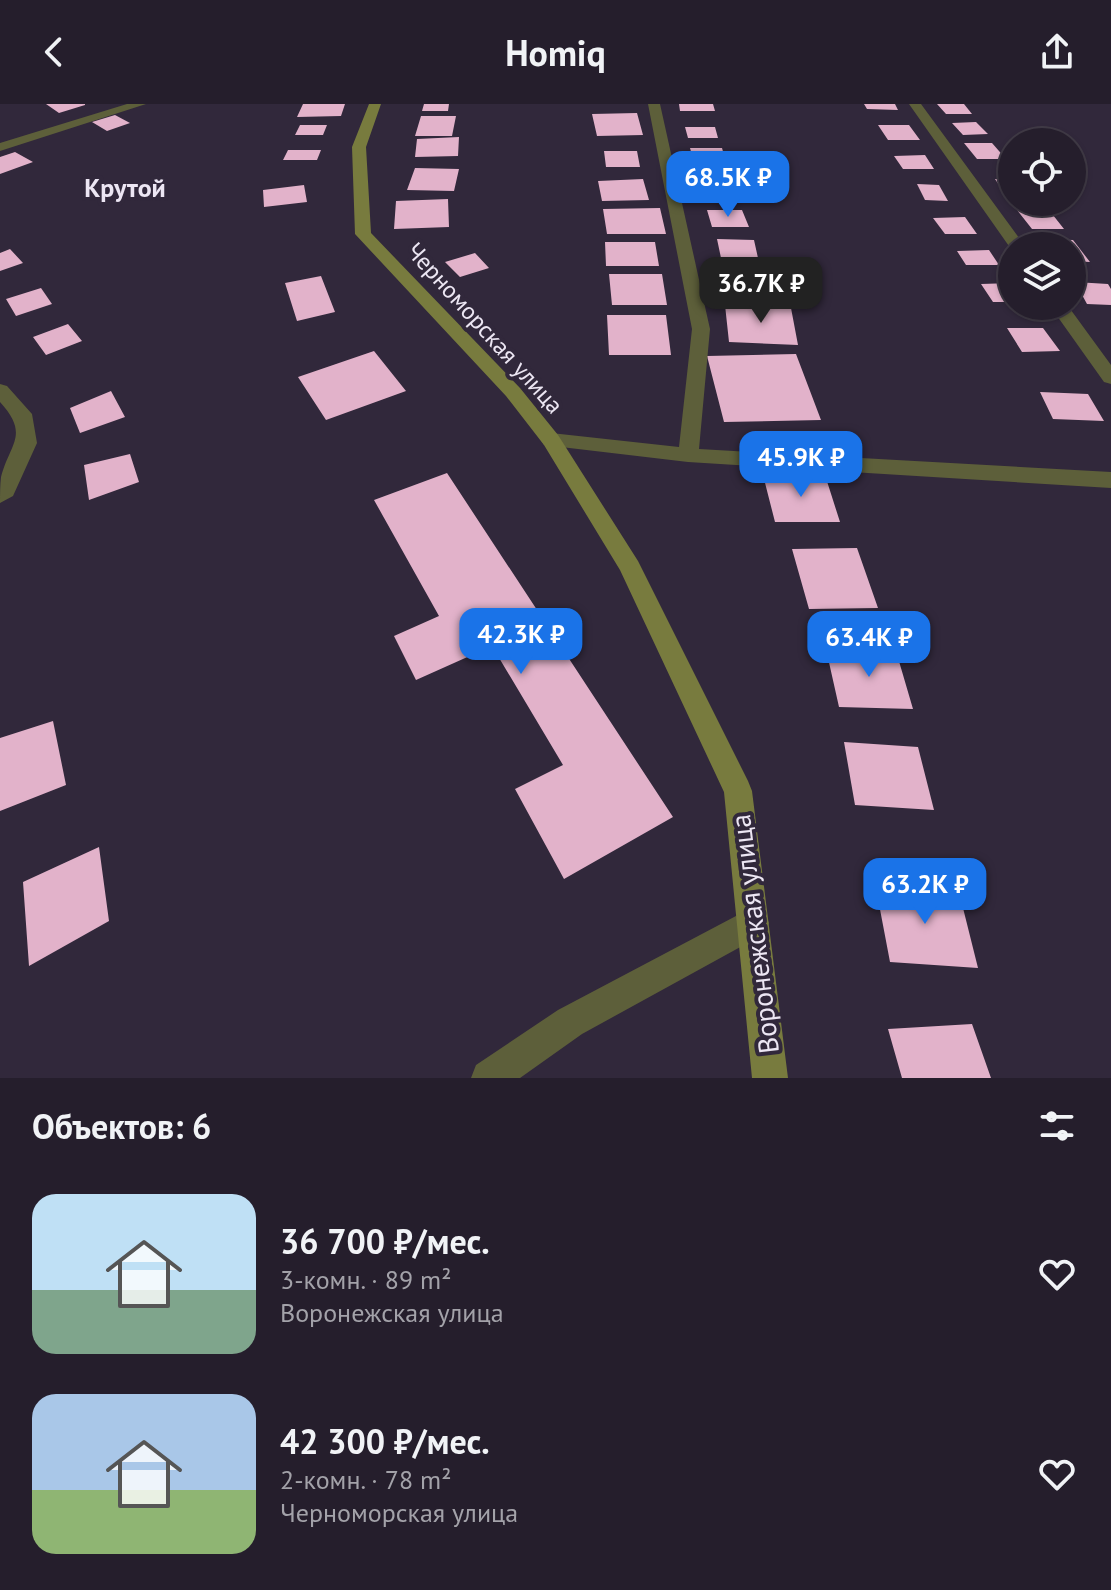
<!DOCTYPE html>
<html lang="ru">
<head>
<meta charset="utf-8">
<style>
	body { margin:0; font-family:"PT Sans",sans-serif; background:#2d2734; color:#f1f3f6; height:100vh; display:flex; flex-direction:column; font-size:30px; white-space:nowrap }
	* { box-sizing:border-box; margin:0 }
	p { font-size:26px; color:#a3a2a9 }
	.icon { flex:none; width:44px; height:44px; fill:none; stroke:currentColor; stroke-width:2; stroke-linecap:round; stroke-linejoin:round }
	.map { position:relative; height:974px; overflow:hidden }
	.drawer { display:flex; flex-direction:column; background:#251e2c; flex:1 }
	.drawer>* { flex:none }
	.tools { position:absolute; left:998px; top:24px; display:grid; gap:16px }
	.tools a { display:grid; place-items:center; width:88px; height:88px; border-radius:50%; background:#251e2c; box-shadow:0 2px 6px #0004,0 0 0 2px #423c48; font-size:40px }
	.price { position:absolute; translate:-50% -68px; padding:0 18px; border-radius:16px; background:#1a73e8; color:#fff; font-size:26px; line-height:52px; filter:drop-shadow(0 2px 4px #0008) }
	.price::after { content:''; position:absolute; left:50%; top:48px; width:24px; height:18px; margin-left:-12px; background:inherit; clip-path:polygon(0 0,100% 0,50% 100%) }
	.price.on { background:#222; color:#fff }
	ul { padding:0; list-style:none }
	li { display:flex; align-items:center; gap:24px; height:200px; padding:0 32px }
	li span { display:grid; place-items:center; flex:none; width:224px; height:160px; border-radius:24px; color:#555 }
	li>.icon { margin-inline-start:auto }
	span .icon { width:96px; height:96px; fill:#fffc; stroke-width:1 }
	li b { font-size:34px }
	h2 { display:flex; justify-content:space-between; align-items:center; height:96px; padding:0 32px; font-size:34px }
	header { display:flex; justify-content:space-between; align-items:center; height:104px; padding:0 32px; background:#251e2c; font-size:36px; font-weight:600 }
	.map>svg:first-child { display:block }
	.building { fill:#e2b2ca }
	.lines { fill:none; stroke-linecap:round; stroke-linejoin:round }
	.street { fill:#5d5f3a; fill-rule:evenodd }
	.secondary { fill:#787b3e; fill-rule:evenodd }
	.labels { text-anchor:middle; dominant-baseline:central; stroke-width:8; stroke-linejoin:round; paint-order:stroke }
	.street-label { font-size:24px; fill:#ece6f3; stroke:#31283b }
	.far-district-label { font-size:26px; font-weight:bold; fill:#ece6f3; stroke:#31283b }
	.near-street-label { font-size:28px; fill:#ece6f3; stroke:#31283b }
</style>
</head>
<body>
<header><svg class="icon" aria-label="back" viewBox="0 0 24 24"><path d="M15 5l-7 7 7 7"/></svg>Homiq<svg class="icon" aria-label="share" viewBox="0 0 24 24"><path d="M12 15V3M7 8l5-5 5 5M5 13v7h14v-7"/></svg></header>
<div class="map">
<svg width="1111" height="974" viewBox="0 0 1111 974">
	<rect width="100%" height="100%" fill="#31283b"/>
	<path class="building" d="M46,0h39v1l-26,8z
		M303,0h42l-4,12 -44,1z
		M424,0h25l-1,7h-26z
		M679,0h34l2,7h-35z
		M864,0h31l3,6 -31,-1z
		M937,0h27l8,10h-26z
		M637,9l6,22 -46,1 -5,-22z
		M115,11l15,8 -23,8 -15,-9z
		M421,12h35l-4,20h-37z
		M976,18l12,12 -25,1 -11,-12z
		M300,21h27l-4,10h-28z
		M878,21h31l11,15h-32z
		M685,23h30l3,11h-30z
		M459,33l-1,19 -43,1 2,-18z
		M964,39h28l14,16h-29z
		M690,44h32l4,14h-32z
		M288,46h33l-4,10h-34z
		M604,47h33l3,16h-34z
		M15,48l18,10 -33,12v-17z
		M925,51l9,14h-31l-9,-13z
		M415,64l44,1 -5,22 -47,-1z
		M730,71l7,16 -35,1 -6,-16z
		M643,75l6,21 -47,1 -4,-20z
		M995,75h17v18h-5z
		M917,80l22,1 9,16 -23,-1z
		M304,81l3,17 -43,5 -1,-17z
		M448,95l1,28 -55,2 2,-28z
		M660,104l6,26h-59l-4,-25z
		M707,106h35l7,17h-37z
		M1017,106h32l15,19h-32z
		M965,113l12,17h-32l-12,-16z
		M717,135l37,1 4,18h-37z
		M1041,135l32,1 17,22 -18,-1v-15h-26z
		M605,138h50l4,24h-53z
		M10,145l13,14 -23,8v-18z
		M989,146l10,15h-33l-9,-14z
		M475,149l14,15 -29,9 -15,-15z
		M725,169h37l6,23h-38z
		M609,170h53l5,31h-55z
		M321,172l14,36 -38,9 -12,-38z
		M1075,178l33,2 3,5v16l-24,-1z
		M1012,179v19h-19l-12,-18z
		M41,184l11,16 -36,12 -10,-17z
		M725,201l66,3 7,37 -69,-3z
		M607,211h59l5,40h-62z
		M68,220l14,17 -36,14 -13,-18z
		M1007,224h36l17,23 -38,1z
		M374,247l32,40 -80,29 -28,-43z
		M796,250l25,66 -97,2 -17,-66z
		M111,287l14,26 -45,16 -10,-25z
		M1040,288l48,2 16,27 -51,-2z
		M130,350l9,28 -50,18 -5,-35z
		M447,369l226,344 -109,62 -49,-90 48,-24 -71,-119 -76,34 -22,-44 45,-20 -65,-116z
		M763,371h62l15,47h-65z
		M857,444l21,60 -69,1 -17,-60z
		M826,545l70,2 17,58 -74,-2z
		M53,617l13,64 -66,26v-73z
		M844,638l74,5 16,63 -79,-5z
		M99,743l10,74 -80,45 -6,-84z
		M875,779l83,5 20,80 -88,-6z
		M972,920l19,54h-89l-14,-49z"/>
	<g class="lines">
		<path class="street" d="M127,0h19l-146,47v-8z
			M648,0h12l50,225 -11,120 412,23v16l-423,-26 -144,-17 -3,-5 10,-7 128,14 13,-118z
			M909,0h12l104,142h-13l-1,3z
			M1050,202h18l43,59v19l-7,-2z
			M0,280l7,2 25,28 5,29 -24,53 -13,7c0,-8 0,-18 1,-26 9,-34 29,-42 -1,-75z
			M753,803l11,5 5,11 -5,11 -182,100 -62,44h-49l5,-13 82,-55z"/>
		<path class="secondary" d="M369,0h12l-15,43 5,86 149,155 38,47 80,126 110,220 4,10 36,287h-36l-28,-286 -104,-222 -76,-125 -38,-49 -151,-162 -3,-87z"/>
	</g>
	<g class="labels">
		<g class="street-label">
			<text transform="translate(485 224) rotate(48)">Черноморская улица</text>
		</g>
		<g class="far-district-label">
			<text x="125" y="83">Крутой</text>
		</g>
		<g class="near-street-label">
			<text transform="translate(754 830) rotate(-97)">Воронежская улица</text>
		</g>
	</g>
</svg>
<div class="tools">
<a><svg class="icon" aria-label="locate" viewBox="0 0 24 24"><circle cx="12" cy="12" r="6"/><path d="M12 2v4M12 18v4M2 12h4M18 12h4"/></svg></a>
<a><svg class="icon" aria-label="layers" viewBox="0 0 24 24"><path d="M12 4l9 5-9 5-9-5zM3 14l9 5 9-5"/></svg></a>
</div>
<b class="price" style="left:728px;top:115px">68.5K ₽</b>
<b class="price on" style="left:761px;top:221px">36.7K ₽</b>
<b class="price" style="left:801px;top:395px">45.9K ₽</b>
<b class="price" style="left:521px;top:572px">42.3K ₽</b>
<b class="price" style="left:869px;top:575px">63.4K ₽</b>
<b class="price" style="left:925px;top:822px">63.2K ₽</b>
</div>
<section class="drawer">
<h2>Объектов: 6<svg class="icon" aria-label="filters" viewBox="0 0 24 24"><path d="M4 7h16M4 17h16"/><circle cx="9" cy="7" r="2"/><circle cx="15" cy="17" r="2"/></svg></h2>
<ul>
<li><span style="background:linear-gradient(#bfe0f5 60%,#7fa58c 0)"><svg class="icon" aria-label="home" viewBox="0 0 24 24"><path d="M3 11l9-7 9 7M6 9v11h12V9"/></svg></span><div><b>36 700 ₽/мес.</b><p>3-комн. · 89 m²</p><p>Воронежская улица</p></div><svg class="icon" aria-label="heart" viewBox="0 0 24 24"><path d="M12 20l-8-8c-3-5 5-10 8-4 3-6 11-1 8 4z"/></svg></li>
<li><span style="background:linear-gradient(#a9c7e8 60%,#8fb573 0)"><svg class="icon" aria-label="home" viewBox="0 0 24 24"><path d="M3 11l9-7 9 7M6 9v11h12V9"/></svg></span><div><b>42 300 ₽/мес.</b><p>2-комн. · 78 m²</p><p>Черноморская улица</p></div><svg class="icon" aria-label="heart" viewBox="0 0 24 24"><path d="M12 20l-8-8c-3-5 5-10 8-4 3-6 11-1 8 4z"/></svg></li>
</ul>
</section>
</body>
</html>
